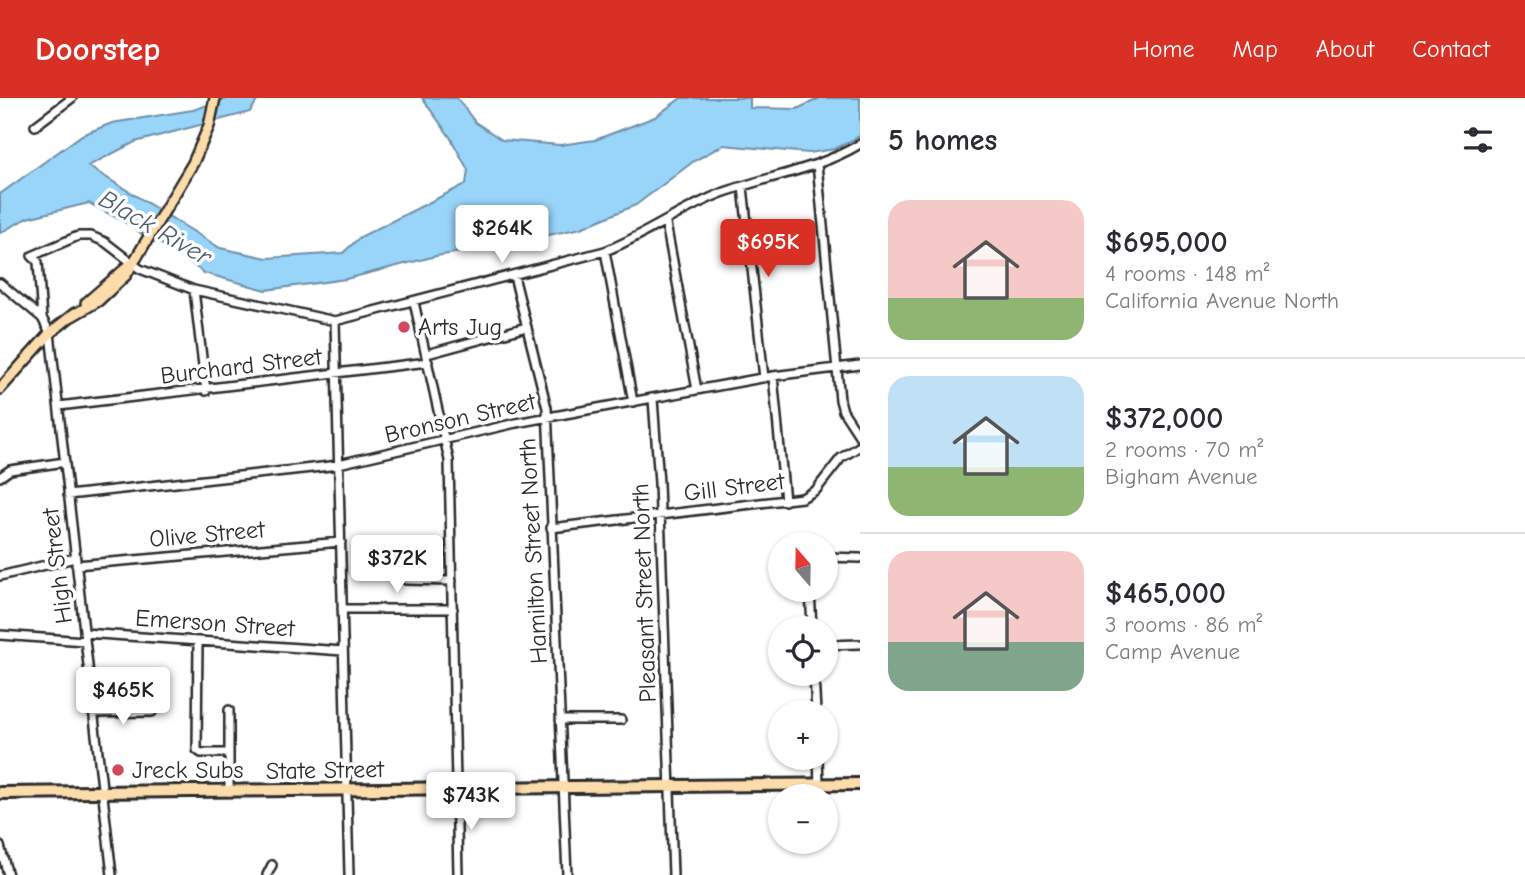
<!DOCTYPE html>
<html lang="en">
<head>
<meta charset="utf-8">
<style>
	body { margin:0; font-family:"Comic Neue",sans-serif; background:#f7f7f7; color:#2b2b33; height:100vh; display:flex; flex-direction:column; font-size:26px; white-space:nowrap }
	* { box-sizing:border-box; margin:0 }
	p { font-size:23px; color:#7c7c81 }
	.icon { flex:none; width:38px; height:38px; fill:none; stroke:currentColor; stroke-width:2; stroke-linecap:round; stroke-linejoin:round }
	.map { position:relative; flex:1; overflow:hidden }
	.details { display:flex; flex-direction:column; background:#fff; width:665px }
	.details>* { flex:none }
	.needle { width:46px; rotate:340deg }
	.buttons { position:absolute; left:768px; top:434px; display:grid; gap:14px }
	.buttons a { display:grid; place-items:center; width:70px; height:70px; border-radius:50%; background:#fff; box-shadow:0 2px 5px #0004; font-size:35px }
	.price { position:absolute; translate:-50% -60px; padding:0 16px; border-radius:7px; background:#fff; color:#222; font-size:23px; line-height:46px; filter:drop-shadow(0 2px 4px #0008) }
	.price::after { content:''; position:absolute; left:50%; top:42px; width:21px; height:16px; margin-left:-10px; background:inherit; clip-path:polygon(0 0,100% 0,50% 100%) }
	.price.on { background:#d93025; color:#fff }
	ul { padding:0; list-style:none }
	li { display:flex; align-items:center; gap:21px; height:175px; padding:0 28px }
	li+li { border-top:2px solid #e1e1e2 }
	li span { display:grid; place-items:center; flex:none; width:196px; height:140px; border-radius:21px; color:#555 }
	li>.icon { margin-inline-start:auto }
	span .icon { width:84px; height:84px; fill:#fffc; stroke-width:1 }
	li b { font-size:30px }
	h2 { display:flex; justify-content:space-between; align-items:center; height:84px; padding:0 28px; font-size:30px }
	header { display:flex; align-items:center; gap:42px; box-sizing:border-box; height:98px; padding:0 35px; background:#d93025; color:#fff }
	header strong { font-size:33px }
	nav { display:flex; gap:38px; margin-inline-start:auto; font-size:24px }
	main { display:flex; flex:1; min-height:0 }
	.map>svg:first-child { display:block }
	.water { fill:#99d4f9; stroke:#6d90a7; stroke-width:2 }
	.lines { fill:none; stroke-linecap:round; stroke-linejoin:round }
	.minor-casing { stroke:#2b2b2b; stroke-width:12 }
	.major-casing { stroke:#2b2b2b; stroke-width:14 }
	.highway-casing { stroke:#2b2b2b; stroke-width:16 }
	.minor { stroke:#fff; stroke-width:7 }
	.major { stroke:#fddcac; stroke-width:9 }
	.highway { stroke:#fddcac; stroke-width:10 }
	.poi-dot { fill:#d1495b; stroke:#fff; stroke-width:2.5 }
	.labels { text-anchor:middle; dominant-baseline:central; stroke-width:7; stroke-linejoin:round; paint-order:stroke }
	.poi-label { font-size:24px; fill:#2b2b2b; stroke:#fff; text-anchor:start }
	.street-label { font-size:24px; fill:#2b2b2b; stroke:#fff }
	.water-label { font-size:26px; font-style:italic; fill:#4c5e69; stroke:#fff }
</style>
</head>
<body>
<header>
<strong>Doorstep</strong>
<nav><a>Home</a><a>Map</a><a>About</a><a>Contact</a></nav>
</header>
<main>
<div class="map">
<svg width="860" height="777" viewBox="0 0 860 777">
	<rect width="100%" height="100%" fill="#fff"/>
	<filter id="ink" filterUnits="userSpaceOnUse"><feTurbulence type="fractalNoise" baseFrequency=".0143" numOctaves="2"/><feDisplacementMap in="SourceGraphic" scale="14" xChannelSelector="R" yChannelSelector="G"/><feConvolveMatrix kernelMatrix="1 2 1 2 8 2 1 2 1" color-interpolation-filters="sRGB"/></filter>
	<g filter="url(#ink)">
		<path class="water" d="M229,0h38l-10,3 -7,11 -115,30 -47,24 132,82 47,10 76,-5 17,-16 106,-53 2,-14 -18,-33 -28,-39h35l18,24 27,18 58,5 35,-5 60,-23 26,-19h69v10l47,1 23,-11h40v38l-25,13 -26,4 -86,-8 -29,16 -58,44 -55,23 -83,18 -62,10 -90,23 -80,11 -62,-17 -37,-27 -18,-6 -17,-14 -43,-23 -62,15 -27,15v-39l82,-59 30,-12 81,-13z"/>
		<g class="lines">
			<g class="minor-casing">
				<path id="minor" d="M35,28l37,-28
					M817,66l23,236 3,11 17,26
					M743,89l21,191
					M666,126l31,166
					M605,153l28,151
					M514,178l33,132 20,467
					M0,185l42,35 8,15 62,542
					M194,192l12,101
					M414,204l35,158 9,415
					M42,220l-4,-56 -6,-6 46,-20h13l14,6 35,27 54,21 141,31 270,-70c41,-16 77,-43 117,-58 46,-17 95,-23 138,-49
					M335,223l14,554
					M427,256l100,-27
					M773,278l12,125
					M653,301l6,84 14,392
					M59,308l369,-44
					M0,379l10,-7 55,-8
					M68,397l262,-29 186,-43 257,-47 87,-11
					M551,430l251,-30 14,-8 25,-32 19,-12
					M826,459l34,1
					M76,467l265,-23
					M0,478l75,-18
					M406,482l46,1
					M810,492l2,38
					M342,511h111
					M84,535l259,18
					M0,537l85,6
					M198,543l-1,109 4,3h28
					M826,547l34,-1
					M814,576l2,38
					M229,612v82
					M93,615l59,-1
					M560,622h61
					M818,660l1,26
					M0,748l8,29
					M267,777l5,-10"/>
			</g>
			<g class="major-casing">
				<path id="major" d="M86,205l45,-39
					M72,218l26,-15 28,-26 67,-112 16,-37 6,-28
					M0,291l50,-56 25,-20"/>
			</g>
			<g class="highway-casing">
				<path id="highway" d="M0,695l860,-9"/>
			</g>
			<use href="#minor" class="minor"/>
			<use href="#major" class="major"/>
			<use href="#highway" class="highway"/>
		</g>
	</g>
	<g class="poi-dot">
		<circle cx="404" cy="229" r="7"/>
		<circle cx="118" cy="672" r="7"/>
	</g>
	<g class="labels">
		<g class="poi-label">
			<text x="418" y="229">Arts Jug</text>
			<text x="132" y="672">Jreck Subs</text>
		</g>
		<g class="street-label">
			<text transform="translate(241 268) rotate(-7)">Burchard Street</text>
			<text transform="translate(460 320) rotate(-13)">Bronson Street</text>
			<text transform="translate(734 389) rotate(-7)">Gill Street</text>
			<text transform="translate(207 436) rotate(-5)">Olive Street</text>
			<text transform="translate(533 453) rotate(-93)">Hamilton Street North</text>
			<text transform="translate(57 468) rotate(-97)">High Street</text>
			<text transform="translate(644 495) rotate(-92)">Pleasant Street North</text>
			<text transform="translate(215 525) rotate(4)">Emerson Street</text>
			<text transform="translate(325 672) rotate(-1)">State Street</text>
		</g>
		<g class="water-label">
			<text transform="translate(155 130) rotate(30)">Black River</text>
		</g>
	</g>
</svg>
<div class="buttons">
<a><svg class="needle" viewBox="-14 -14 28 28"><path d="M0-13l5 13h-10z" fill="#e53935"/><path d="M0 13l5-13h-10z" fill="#7c7c81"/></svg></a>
<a><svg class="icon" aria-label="locate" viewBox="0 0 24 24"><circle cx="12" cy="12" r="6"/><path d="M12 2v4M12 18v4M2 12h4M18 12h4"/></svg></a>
<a>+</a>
<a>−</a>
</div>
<b class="price" style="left:502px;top:167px">$264K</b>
<b class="price on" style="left:768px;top:181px">$695K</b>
<b class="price" style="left:397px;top:497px">$372K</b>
<b class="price" style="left:123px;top:629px">$465K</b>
<b class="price" style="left:471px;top:734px">$743K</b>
</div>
<section class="details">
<h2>5 homes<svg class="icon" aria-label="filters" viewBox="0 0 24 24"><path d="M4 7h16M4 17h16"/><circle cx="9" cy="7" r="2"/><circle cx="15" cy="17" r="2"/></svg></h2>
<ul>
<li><span style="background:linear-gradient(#f6c9c9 70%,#8fb573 0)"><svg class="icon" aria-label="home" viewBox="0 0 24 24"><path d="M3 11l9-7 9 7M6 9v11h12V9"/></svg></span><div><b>$695,000</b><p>4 rooms · 148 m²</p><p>California Avenue North</p></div></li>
<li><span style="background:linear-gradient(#bfe0f5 65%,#8fb573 0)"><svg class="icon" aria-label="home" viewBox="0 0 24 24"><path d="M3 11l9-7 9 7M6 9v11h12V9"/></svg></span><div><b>$372,000</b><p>2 rooms · 70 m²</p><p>Bigham Avenue</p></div></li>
<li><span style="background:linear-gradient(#f6c9c9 65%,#7fa58c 0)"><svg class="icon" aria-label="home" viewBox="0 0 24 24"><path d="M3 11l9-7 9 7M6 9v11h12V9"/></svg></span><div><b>$465,000</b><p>3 rooms · 86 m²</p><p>Camp Avenue</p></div></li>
</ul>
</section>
</main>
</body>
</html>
